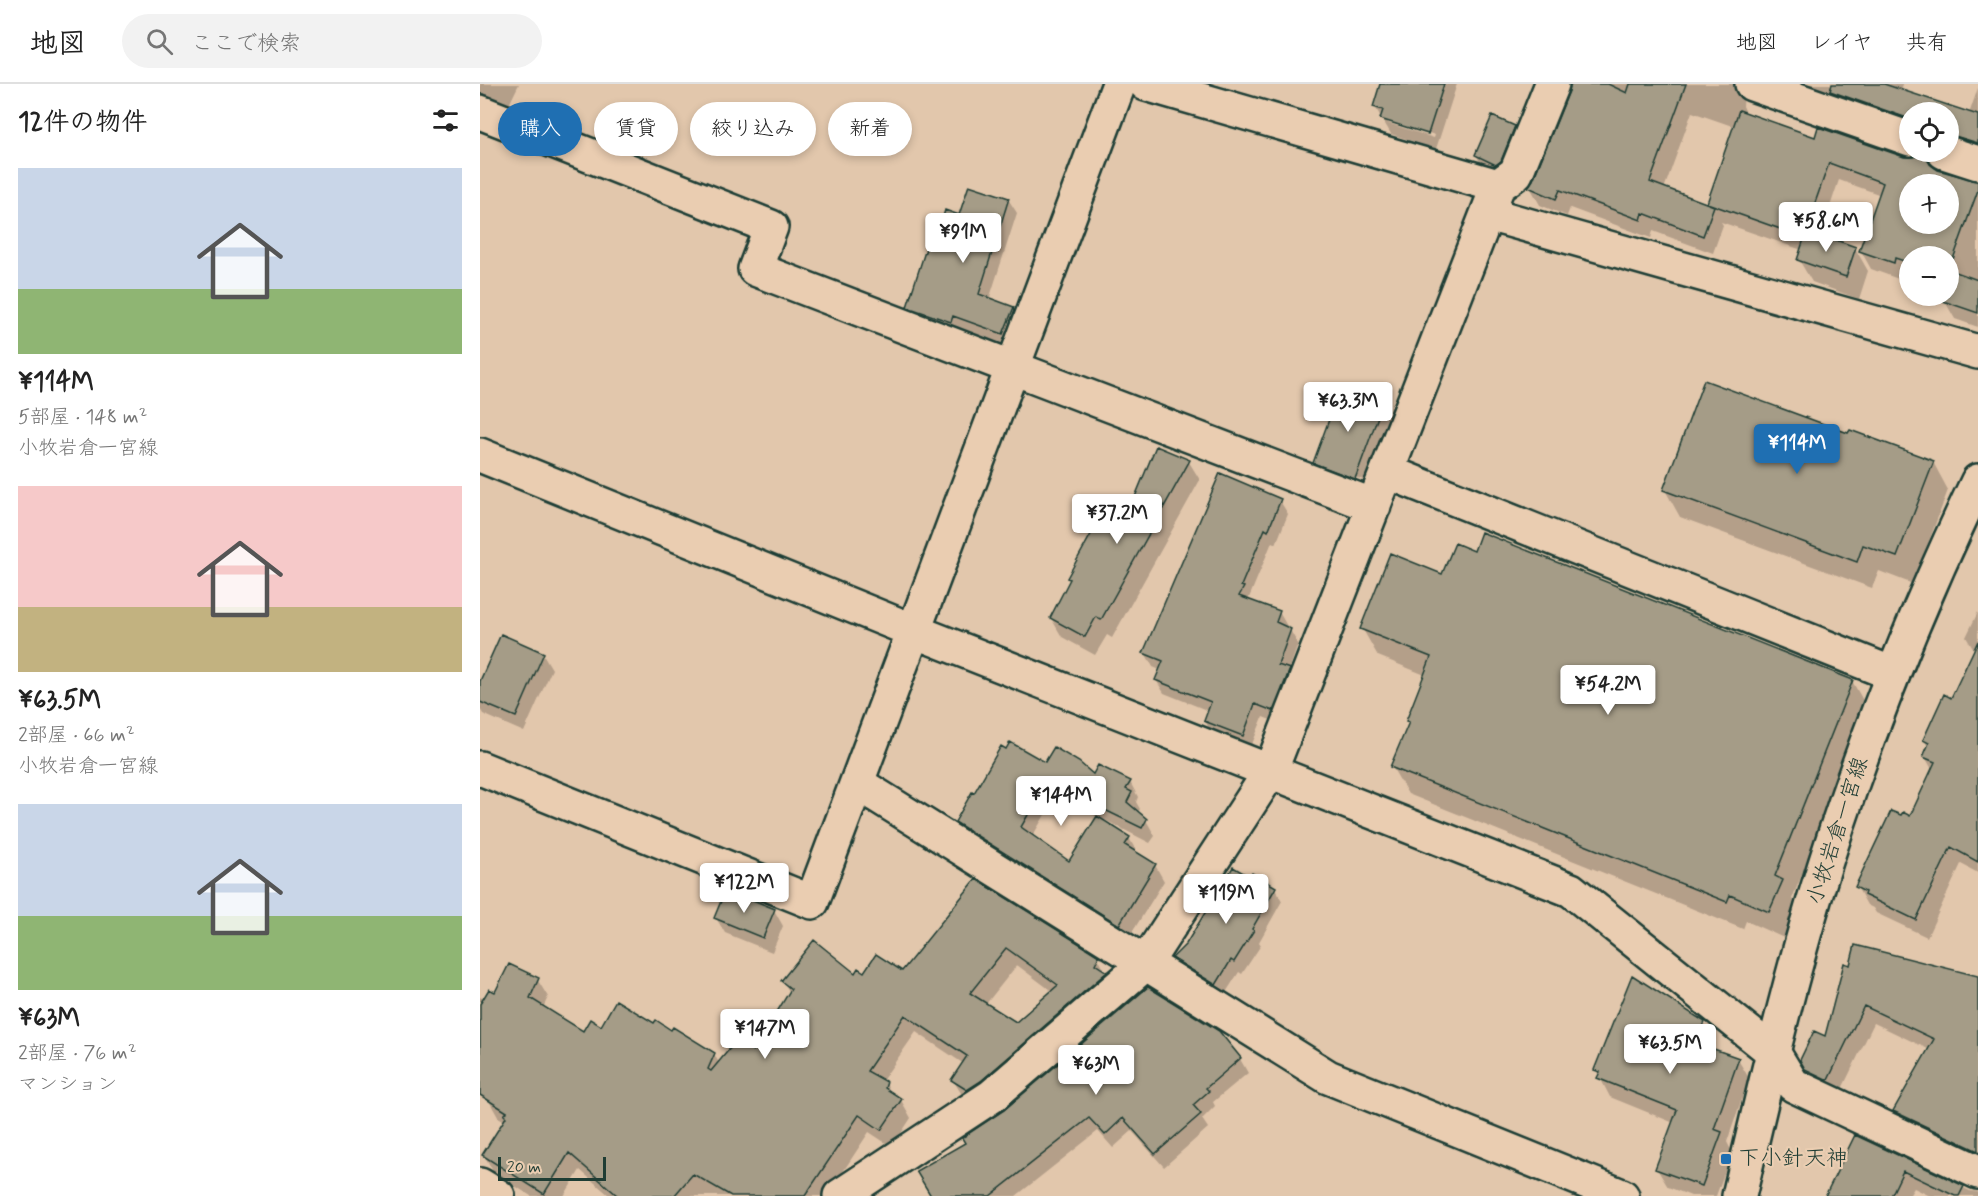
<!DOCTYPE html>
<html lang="ja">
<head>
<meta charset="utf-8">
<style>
	body { margin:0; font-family:Mynerve,"Klee One",sans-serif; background:#f2f2f2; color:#222; height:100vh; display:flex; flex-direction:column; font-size:22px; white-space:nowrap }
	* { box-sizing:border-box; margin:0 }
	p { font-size:20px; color:#767676 }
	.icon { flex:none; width:33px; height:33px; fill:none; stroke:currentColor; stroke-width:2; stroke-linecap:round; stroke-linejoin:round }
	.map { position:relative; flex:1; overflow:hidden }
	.drawer { display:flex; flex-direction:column; background:#fff; width:480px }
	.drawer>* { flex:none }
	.top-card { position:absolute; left:18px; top:18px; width:570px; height:54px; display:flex; gap:12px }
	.controls { position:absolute; left:1419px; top:18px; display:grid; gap:12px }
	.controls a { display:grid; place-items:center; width:60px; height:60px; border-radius:50%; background:#fff; box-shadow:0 3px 9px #0003; font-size:30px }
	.scale { position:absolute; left:18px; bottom:15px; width:108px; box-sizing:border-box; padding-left:6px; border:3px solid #1f3d34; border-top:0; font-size:16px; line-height:21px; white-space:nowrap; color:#1f3d34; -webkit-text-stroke:4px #eacdb1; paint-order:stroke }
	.price { position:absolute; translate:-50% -51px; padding:0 14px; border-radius:6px; background:#fff; color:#222; font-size:20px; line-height:39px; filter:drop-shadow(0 2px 3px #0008) }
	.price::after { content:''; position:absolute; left:50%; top:36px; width:18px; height:14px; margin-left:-9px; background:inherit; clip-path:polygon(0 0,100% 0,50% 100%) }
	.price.on { background:#1f6fb2; color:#fff }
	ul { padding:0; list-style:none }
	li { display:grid; align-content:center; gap:12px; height:318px; padding:0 18px }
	li span { display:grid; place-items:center; height:186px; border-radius:0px; color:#555 }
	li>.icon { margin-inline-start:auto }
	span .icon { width:108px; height:108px; fill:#fffc; stroke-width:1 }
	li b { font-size:26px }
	h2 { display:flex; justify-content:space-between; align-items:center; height:72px; padding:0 18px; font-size:26px }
	.chip { padding:0 21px; border-radius:27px; background:#fff; box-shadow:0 3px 9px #0003; font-size:21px; line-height:54px }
	.chip.on { background:#1f6fb2; color:#fff }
	header { display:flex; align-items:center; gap:36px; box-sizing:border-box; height:84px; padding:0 30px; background:#fff; border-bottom:2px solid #e0e0e0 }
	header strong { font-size:28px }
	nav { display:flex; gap:33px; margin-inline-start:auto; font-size:21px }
	.search { width:420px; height:54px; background:#f2f2f2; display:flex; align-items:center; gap:15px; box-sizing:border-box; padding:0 21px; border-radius:33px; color:#767676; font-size:22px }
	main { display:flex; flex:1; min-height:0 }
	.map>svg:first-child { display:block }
	.shadow { fill:#0003; fill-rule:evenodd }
	.building { fill:#a59c87; stroke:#1f3d34; stroke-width:1.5; fill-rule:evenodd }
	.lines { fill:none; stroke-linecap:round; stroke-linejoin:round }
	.minor-casing { stroke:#1f3d34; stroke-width:38 }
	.secondary-casing { stroke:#1f3d34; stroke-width:38 }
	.minor { stroke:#eacdb1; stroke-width:33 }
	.secondary { stroke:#eacdb1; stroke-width:33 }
	.poi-dot { fill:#1f6fb2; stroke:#eacdb1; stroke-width:2 }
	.labels { text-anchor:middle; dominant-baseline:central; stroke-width:4.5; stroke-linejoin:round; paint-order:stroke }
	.street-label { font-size:22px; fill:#1f3d34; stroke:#eacdb1 }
	.poi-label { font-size:22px; fill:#1f3d34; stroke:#eacdb1; text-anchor:start }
</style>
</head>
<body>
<header>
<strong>地図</strong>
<div class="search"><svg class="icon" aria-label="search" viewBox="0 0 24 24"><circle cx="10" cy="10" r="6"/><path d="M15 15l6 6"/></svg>ここで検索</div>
<nav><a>地図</a><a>レイヤ</a><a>共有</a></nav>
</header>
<main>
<section class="drawer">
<h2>12件の物件<svg class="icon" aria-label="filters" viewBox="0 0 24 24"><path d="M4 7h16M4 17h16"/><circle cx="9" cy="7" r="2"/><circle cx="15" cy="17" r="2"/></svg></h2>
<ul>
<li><span style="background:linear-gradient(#c9d6e8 65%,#8fb573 0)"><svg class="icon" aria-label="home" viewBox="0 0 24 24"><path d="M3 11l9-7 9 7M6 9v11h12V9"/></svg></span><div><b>¥114M</b><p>5部屋 · 148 m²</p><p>小牧岩倉一宮線</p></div></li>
<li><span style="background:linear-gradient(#f6c9c9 65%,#c2b280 0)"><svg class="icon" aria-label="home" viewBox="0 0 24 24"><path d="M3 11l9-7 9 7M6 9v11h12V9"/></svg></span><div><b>¥63.5M</b><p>2部屋 · 66 m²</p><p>小牧岩倉一宮線</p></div></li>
<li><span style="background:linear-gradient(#c9d6e8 60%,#8fb573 0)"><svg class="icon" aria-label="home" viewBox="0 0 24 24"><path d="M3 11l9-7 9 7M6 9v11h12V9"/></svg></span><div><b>¥63M</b><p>2部屋 · 76 m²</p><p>マンション</p></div></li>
</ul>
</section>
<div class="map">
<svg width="1498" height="1112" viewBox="0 0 1498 1112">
	<rect width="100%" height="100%" fill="#e2c7ac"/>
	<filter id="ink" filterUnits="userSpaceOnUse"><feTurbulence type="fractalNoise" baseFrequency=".0167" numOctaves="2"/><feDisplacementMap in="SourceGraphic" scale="12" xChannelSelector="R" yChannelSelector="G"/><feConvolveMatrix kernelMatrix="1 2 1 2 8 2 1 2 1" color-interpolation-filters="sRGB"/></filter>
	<g filter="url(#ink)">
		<path class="shadow" d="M0,0h39l-14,29 -25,-9z
			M902,0h75l-21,65 -45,-15 -16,-27zM908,36l47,15 -1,3 -46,-15z
			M1092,0h185l-13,12 -1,10 4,9 69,24 88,19 10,1 12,-7 10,18 42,13v144l-23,-8 -11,-19 2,-4h2v-40h-38v21l-4,-2 -2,6 -33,-12 -10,-18 20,-56 -42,-15 -19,56 35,12 13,23 -9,28 -47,-17 -13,-22 3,-10 -81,-28 2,3 -10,28 -60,-22 -2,7 -81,-30 -3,8 -27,-11 -10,-18 5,-6zM1212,28l43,15 -27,76 2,3 -46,-17zM1430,100h38v40h-38z
			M1317,0h106l-2,7 68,23 9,-26v69l-30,-5v-40h-38v21z
			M1034,43l4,7 -18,37 -19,-8 -5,-8z
			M528,115l9,14 -28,87 24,8 8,14 -10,26 -50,-18 -2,5 -42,-14 -9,-14 25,-66 8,-12 19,-12z
			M902,320l8,14 -27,74 -40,-16 -8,-14zM844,381l39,15 -1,3 -38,-15z
			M1369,351l84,27 15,28 -35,94 -34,-13 -7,17 -192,-71 -15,-27z
			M677,364l32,14 11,18 -88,158 -5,-3 -12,20 -33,-18 -11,-19 20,-36 -2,-4 61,-67z
			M800,417l8,13 -12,30 -4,-2 -23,56 2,4 28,10 8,14 -1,3 4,1 8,14 -9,26 8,14 -16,40 -18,-7 -13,32 -37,-14 -8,-14 4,-10 -45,-18 -8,-13 4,-10 -7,-3 -8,-14z
			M963,492l409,105 16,28 -76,190 6,10 -14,29 -38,-17 -3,8 -335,-135 -16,-27 18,-43 -2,-4 17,-45 -47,-19 -16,-28z
			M1498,528v261l-17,-9 -34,73 -51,-24 -3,-5 -6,-3 -10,-18 54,-69 22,-47 -8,-14 4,-9 -5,-8 28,-40 23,-48 -9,-15z
			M63,570l9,15 -28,63 -41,-18 -3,-5v-25z
			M566,680l48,12 36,6 8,15 -2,5 4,7 -2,4 8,7 9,16 -5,7 -45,-23 -1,2 25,16 9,16 17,11 9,16 -36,58 -162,-102 -9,-15zM576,712l42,21 -29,46 -37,-26z
			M770,795l25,9 7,13 -23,41 2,3 -19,29 -3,-2 -16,25 -42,-26 -7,-13z
			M496,797l122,77 18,33 -152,107 -11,-18 11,-16 -48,-32 -34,49 4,2 6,12 9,5 10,18 -19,29 -23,-15 -42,64h-217l-30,-26 -16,26h-33l-37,-23 -10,-18 21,-34 -7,-4 -10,-18 -8,-49v-53l5,3 52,-21 11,18 -5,11 41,25 17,-5 54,-2 59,28 5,9 34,-10 37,-60 -7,-12 72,-6 47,-2zM537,881l36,27 -36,32 -31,-20z
			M294,826l9,16 -11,26 -47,-19 -9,-15z
			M1376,863l122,31v186l-73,-35 -11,-18 36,-61 -56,-27 -36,74 -21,-10 -15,-27 24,-22z
			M1224,940l11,18 -3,8 26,10 11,18 -22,64 5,10 -16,44h-25l-23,-9 -11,-18 17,-46 -64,-26 -14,-27z
			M738,948l22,27 8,14 -35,29 2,4 -13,13 6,9 -44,39 -32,-36 -19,17 -15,-17 -82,65h-84z
			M1376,1053l114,54 8,1v4h-48l-16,-8 -5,8h-82z"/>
		<path class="building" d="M900,0h64l-16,50 -48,-15 3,-9 -10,-3z
			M1090,0h38l19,9 3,-9h56l-36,98 64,24 -11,30 -60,-23 -2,7 -81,-30 -4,9 -28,-12 5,-7 36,-89z
			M1352,0h52l94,31v28l-30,-9v-22h-38v7l-80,-28z
			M1259,26l76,27 3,-10 86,30h10l12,-5 4,12 8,6 40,11v9l-30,83v-17h-38v7l-15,-5 -1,5 -35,-12 24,-68 -54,-20 -26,74 -96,-34zM1430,100h38v40h-38z
			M1012,32l23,10 -14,35 -5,4 -21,-10z
			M489,101l40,13 -30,96 35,13 -11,27 -50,-18 -2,6 -44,-15 22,-68 3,1 4,-14 4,1 5,-17 14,5z
			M1327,146l49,17 -10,30 -49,-17z
			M1473,187l25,9v33l-35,-12 1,-5h4v-12z
			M1224,296l144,53 2,-3 84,31 -37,96 -34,-12 -6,17 -194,-72z
			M861,303l42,16 -28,76 -42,-16z
			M676,362l34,14 -89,160 -5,-3 -11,20 -35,-19 20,-39 -3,-1 45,-82 18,13z
			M740,389l61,26 -13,32 -3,-2 -24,57 3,1 -5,9 41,15 -4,11 15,7 -13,36 12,4 -17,42 -18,-7 -12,32 -39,-15 7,-19 -56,-22 8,-19 -20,-8z
			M1001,448l372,148 -78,196 8,4 -14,32 -39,-17 -3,7 -337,-135 19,-45 -3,-1 25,-64 -71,-28 30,-76 52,21 13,-31 19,8z
			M21,550l43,19 -28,64 -36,-15v-21z
			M1498,557v221l-27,-15 -35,73 -52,-25 1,-3 -10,-5 36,-76 10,4 2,-3 7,4 25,-54 -12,-5 6,-14 -6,-3 21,-46 7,4z
			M530,658l35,20 9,-15 25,15 14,12 5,-9 33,16 -5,8 6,3 -5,10 20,17 -5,9 -95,-46 -26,45 48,34 28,-45 33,21 -5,8 31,19 -37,61 -164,-103 17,-30 2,1 27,-47 5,3z
			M753,783l17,10 2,-4 24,14 -24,42 2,1 -20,32 -3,-2 -15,25 -44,-27 14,-14z
			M496,795l123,77 -4,8 12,8 -126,109 -14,9 -16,-10 16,-24 -62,-41 -38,56 20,11 -2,6 17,11 -21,31 -22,-15 -54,81h-74l-38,-22 -19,22h-56l-49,-43 -25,41 -62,-39 24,-38 -2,-2 3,-3 -27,-17v-91l9,-15 6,3 14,-28 30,14 -9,20 53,33 7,-12 11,7 15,-26 38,23 2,-3 15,10 2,-3 42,26 -7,16 3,2 26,-31 16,11 38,-62 -10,-8 33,-41 41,33 3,-5 6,4 12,-18 26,17zM526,864l52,37 -42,37 -46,-29z
			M246,805l49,20 -12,29 -49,-20z
			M1375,861l123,31v175l-85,-40 41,-72 -70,-33 -36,74 -23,-11 -5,-9 14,-29 11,5 19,-73 6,2z
			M1152,891l73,47 -8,21 42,15 -25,71 8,3 -20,54 -47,-17 22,-59 -80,-32 3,-6 -6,-2z
			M668,903l71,44 22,27 -35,30 3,3 -16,14 8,9 -46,40 -32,-36 -18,17 -16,-17 -99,78h-59l-15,-25 49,-28 -3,-5 42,-28z
			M1375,1051l109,51 -5,10h-4l-52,-25 -12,25h-66z"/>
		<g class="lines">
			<g class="minor-casing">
				<path id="minor" d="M666,0l352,102
					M1272,0l158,55
					M0,28l291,115 -16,42 619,237
					M1464,68l34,11
					M1008,130l490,138
					M0,371l434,176 657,259 202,162 20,33 185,87
					M908,388l505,202
					M0,684l332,134 307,-818
					M377,699l471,294 294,119
					M360,1112l152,-100 153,-132 125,-192 228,-586 18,-13 36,-89"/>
			</g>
			<g class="secondary-casing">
				<path id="secondary" d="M0,1101l18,11
					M1259,1112c23,-99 46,-198 75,-296 43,-143 99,-284 164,-419"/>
			</g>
			<use href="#minor" class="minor"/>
			<use href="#secondary" class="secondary"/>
		</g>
	</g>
	<rect class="poi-dot" x="1240" y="1069" width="12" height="12" rx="3"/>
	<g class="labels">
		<g class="street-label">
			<text transform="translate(1358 747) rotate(-72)">小牧岩倉一宮線</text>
		</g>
		<g class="poi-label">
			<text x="1258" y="1075">下小針天神</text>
		</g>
	</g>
</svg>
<div class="controls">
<a><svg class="icon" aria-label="locate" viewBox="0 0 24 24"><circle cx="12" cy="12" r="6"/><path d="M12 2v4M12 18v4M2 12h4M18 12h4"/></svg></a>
<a>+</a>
<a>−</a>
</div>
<div class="scale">20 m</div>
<b class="price" style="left:1346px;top:169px">¥58.6M</b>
<b class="price" style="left:483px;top:180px">¥91M</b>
<b class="price" style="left:868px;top:349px">¥63.3M</b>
<b class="price on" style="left:1317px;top:391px">¥114M</b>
<b class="price" style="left:637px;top:461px">¥37.2M</b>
<b class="price" style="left:1128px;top:632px">¥54.2M</b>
<b class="price" style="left:581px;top:743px">¥144M</b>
<b class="price" style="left:264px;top:830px">¥122M</b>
<b class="price" style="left:746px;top:841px">¥119M</b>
<b class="price" style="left:285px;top:976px">¥147M</b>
<b class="price" style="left:1190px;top:991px">¥63.5M</b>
<b class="price" style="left:616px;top:1012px">¥63M</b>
<div class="top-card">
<a class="chip on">購入</a>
<a class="chip">賃貸</a>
<a class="chip">絞り込み</a>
<a class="chip">新着</a>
</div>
</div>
</main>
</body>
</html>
